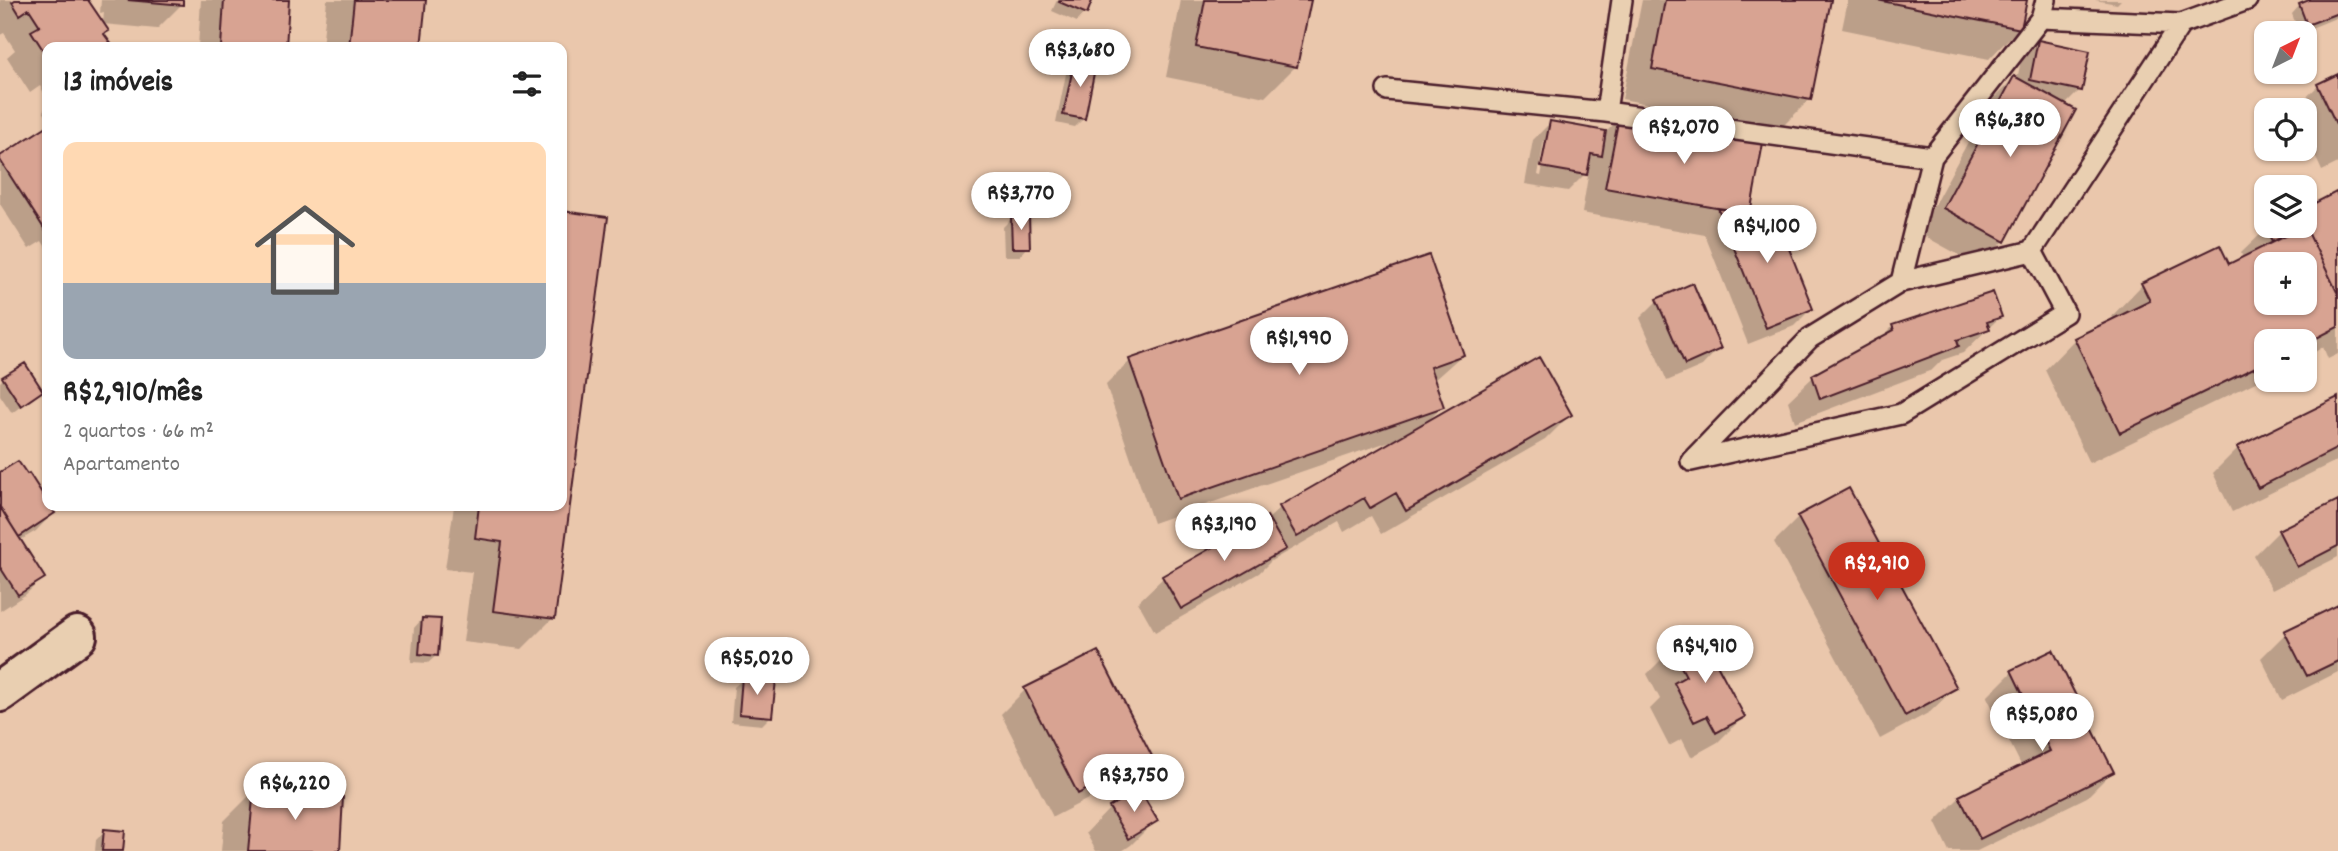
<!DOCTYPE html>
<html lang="pt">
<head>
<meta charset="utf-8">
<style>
	body { margin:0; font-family:Dekko,sans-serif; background:#f6f6f6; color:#222; height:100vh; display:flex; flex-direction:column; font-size:26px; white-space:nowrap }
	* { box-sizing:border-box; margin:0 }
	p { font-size:23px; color:#767676 }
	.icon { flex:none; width:38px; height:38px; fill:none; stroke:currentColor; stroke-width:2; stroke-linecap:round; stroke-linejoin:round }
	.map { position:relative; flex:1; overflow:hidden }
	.details { position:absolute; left:42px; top:42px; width:525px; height:469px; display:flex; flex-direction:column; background:#fff; border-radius:14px; box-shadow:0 2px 5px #0004 }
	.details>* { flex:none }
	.needle { width:46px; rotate:42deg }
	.buttons { position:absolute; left:2254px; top:21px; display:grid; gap:14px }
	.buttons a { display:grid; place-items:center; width:63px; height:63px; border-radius:14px; background:#fff; box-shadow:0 2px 5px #0004; font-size:35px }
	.price { position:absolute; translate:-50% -60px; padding:0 16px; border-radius:24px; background:#fff; color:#222; font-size:23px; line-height:46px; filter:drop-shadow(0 2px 4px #0008) }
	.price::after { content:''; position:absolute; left:50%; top:42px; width:21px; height:16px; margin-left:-10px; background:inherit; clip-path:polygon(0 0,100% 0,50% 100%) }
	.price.current { background:#c8321e; color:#fff }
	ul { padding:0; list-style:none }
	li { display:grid; align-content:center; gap:14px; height:371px; padding:0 21px }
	li span { display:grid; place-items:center; height:217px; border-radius:14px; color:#555 }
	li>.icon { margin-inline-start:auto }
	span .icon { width:126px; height:126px; fill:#fffc; stroke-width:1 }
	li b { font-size:30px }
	h2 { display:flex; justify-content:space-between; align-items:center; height:84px; padding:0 21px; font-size:30px }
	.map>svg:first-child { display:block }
	.shadow { fill:#0003; fill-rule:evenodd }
	.building { fill:#d8a392; stroke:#4a1f2b; stroke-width:2; fill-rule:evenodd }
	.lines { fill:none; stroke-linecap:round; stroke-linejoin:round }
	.lane-casing { stroke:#4a1f2b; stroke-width:24 }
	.street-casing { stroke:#4a1f2b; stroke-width:44 }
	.lane { stroke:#e9cfb1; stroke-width:19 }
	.street { stroke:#e9cfb1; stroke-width:38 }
</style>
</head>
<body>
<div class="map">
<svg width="2338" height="851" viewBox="0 0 2338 851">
	<rect width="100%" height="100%" fill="#eac7ac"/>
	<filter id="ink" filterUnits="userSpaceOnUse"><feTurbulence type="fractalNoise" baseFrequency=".0143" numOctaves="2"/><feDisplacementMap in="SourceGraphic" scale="14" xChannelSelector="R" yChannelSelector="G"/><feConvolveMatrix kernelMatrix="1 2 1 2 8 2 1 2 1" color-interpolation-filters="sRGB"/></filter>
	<g filter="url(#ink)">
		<path class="shadow" d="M0,0h86l23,45 -2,2h-60v51l-7,-12 -10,7 -23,-36 8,-7 -11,-17 -4,2z
			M101,0h81v4l-25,25 -54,-5 1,-12 -4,1z
			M201,0h86l-3,47h-86z
			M327,0h97l-5,47h-97z
			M1057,0h28v13l-8,9 -25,-11z
			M1181,0h128l-13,66 -31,31 -99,-20z
			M1642,0h187l-19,99 -31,31 -157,-31z
			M1848,0h177l-6,28 -30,31 -147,-30z
			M2095,0h26l-4,4z
			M2314,0h24v17l-39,16 -7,-19 8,-9z
			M2039,42l41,48 -15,15 -61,136 -25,25 -60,-33 70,-130 25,-25 3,2 4,-20z
			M1075,60l9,58 -9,9 -19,-4 11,-54z
			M2338,76v87l-16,8 -17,-37v-24h-12l25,-24z
			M47,106v11l-4,-6z
			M1619,119l129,95 63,95 -17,17 -46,18 -43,-109 -123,-22 7,-43 -21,21 -43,-7 8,-44 17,-17 55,10zM1544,140h4l-7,36 -3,-1z
			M46,128l1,121 -5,-8 -13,8 -29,-45v-46z
			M2336,195l2,5v154l-10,5 -5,-12 -18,11v-17h-39v36l-177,86 -44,-93 30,-31 39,-19 -2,-4 30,-31 86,-19 15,-8 -2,-5 25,-24 5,-3h34v-16zM2266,264h39v39h-39z
			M562,213l44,6 -53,399 -31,31 -59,-7 9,-70 -27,-3 9,-63h108z
			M1012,218l16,29 -8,9h-16l-1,-29z
			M1657,301l62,47 -17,18 -35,15 -27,-63z
			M2000,317l-37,36 -21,7 -10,10 -137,52 -7,-21 25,-24 66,-36 14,-15z
			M1462,355l-29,26 9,26 -15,15 143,-7 -25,25 -164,94 -10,-18 -27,16 -5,-10 -68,39 -12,12 -104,59 -17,-30 25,-24 104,-58 13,-12 117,-67 -1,-2 -243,84 -47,-138 24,-24z
			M3,379l38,12 -29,22 -12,-18v-13z
			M2338,399v61l-106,52 -19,-39 25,-25z
			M0,474l28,1 25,38 -17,18 -17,10 24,37 -18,17 -25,16z
			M2338,502v55l-66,33 -18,-34 25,-25z
			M1798,518l157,170 -25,24 -50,27 -106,-197z
			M2338,607v65l-56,28 -21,-42 25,-25z
			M422,619l15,36 -9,8 -17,-1 3,-34z
			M1672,649l71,68 -25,25 -27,15 -9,-18 -13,7 -19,-37 10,-10 -13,-25z
			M2012,672l100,100 -25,25 -110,54h-28l-14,-29 25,-25 62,-30 -35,-70z
			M743,679l27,38 -8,8 -31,-3 3,-35z
			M1025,690l124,66 -24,24 -72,37 -52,-103z
			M255,790l83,61h-117l3,-30z
			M1110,808l46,12 -25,25 -9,6h-26l-10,-18z
			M105,831l16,20h-26l1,-11z"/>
		<path class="building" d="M15,0h73l21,31 -5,3 8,11 -3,2h-62v9l-16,-25 9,-5 -11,-17 -9,6 -8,-13z
			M127,0h56v5z
			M224,0h65l-3,47h-65z
			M354,0h72l-5,47h-72z
			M1060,0h29l3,1 -5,13 -28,-12z
			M1205,0h106l-14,67 -101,-20z
			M1665,0h166l-20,100 -159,-31z
			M1877,0h150l-6,29z
			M2309,0h29v13l-31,12 -8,-21z
			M2038,40l52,11 -8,40 -52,-11z
			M1075,58l21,5 -11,56 -22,-4z
			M2338,74v54l-21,-44z
			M2014,76l62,34 -71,132 -62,-34z
			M1619,117l144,26 -13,71 -145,-26z
			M1550,121l56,10 -4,25 -11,-2 -4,21 -46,-8z
			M47,126v107l-47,-73v-4z
			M2336,192l2,4v98l-33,-68 -33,16 -8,-15 41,-1v-18z
			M1718,208l58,8 37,93 -47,19z
			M562,211l46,6 -53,402 -62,-8 9,-69 -27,-4 4,-32h83z
			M1029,216l1,32h-18l-1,-31z
			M2305,226l33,68v33l-33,17v-3h-39v21l-146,71 -46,-95 76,-37 -9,-18 79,-38 9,19zM2266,264h39v39h-39z
			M1429,255l35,100 -34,12 14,40 -266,92 -49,-140z
			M1693,283l28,66 -36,16 -29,-66z
			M1993,292l9,25 -15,5 3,7 -33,11 2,6 -139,53 -8,-24 82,-45 -2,-5z
			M1539,357l33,58 -166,96 -10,-18 -26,15 -6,-10 -67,39 -18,-31z
			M25,363l18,28 -22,15 -19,-29z
			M2338,397v51l-80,40 -21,-41z
			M18,461l9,13 2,-1 18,28v5h3l5,7 -36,24 -19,-30v-35z
			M1849,488l108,200 -52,28 -108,-200z
			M2338,500v46l-41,21 -19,-37z
			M0,507l45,71 -27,17 -18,-28z
			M1267,516l19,33 -105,60 -19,-33z
			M2338,605v56l-31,15 -23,-45z
			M422,618l19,1 -3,37 -19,-2z
			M1700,632l45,85 -29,16 -9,-17 -13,6 -20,-39 12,-7 -15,-28z
			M2053,650l61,122 -134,67 -21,-43 91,-45 -39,-81z
			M1098,651l54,105 -74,38 -54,-106z
			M742,677l34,3 -4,37 -33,-3z
			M254,788l89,9 -3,54h-92z
			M1139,789l19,32 -30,18 -19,-32z
			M104,829l21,2 -2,20h-21z"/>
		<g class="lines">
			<g class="lane-casing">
				<path id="lane" d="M1622,0l-16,112 326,45 109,-139 5,-18
					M2041,18l140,6 66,-24
					M1387,90l219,22
					M1932,157l-31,125 131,-31 149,-227
					M1901,282l-91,56 -119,123 210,-47 164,-101 -33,-62"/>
			</g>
			<g class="street-casing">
				<path id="street" d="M0,692l77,-56"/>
			</g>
			<use href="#lane" class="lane"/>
			<use href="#street" class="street"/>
		</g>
	</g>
</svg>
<div class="buttons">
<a><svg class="needle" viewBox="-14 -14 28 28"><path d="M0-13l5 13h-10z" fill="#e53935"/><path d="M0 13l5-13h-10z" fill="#767676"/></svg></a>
<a><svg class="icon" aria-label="locate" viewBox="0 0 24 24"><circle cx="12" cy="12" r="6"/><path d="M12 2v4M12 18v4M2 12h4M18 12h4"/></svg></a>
<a><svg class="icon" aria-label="layers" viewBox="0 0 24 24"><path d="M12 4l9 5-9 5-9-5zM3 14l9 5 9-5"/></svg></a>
<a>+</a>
<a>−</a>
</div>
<b class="price" style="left:1080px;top:89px">R$3,680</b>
<b class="price" style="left:2010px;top:159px">R$6,380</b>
<b class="price" style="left:1684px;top:166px">R$2,070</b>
<b class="price" style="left:1021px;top:232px">R$3,770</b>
<b class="price" style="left:1767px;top:265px">R$4,100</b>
<b class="price" style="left:1299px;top:377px">R$1,990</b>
<b class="price" style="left:1224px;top:563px">R$3,190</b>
<b class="price current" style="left:1877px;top:602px">R$2,910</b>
<b class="price" style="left:1705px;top:685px">R$4,910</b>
<b class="price" style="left:757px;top:697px">R$5,020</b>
<b class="price" style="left:2042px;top:753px">R$5,080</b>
<b class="price" style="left:1134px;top:814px">R$3,750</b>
<b class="price" style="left:295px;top:822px">R$6,220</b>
<section class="details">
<h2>13 imóveis<svg class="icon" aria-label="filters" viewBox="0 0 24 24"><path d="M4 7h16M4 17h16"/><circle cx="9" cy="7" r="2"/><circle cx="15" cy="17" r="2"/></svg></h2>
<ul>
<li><span style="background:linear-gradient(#ffd9b3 65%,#9aa5b1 0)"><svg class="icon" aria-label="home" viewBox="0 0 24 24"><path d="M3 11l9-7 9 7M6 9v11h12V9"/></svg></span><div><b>R$2,910/mês</b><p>2 quartos · 66 m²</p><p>Apartamento</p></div></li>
</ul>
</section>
</div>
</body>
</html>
